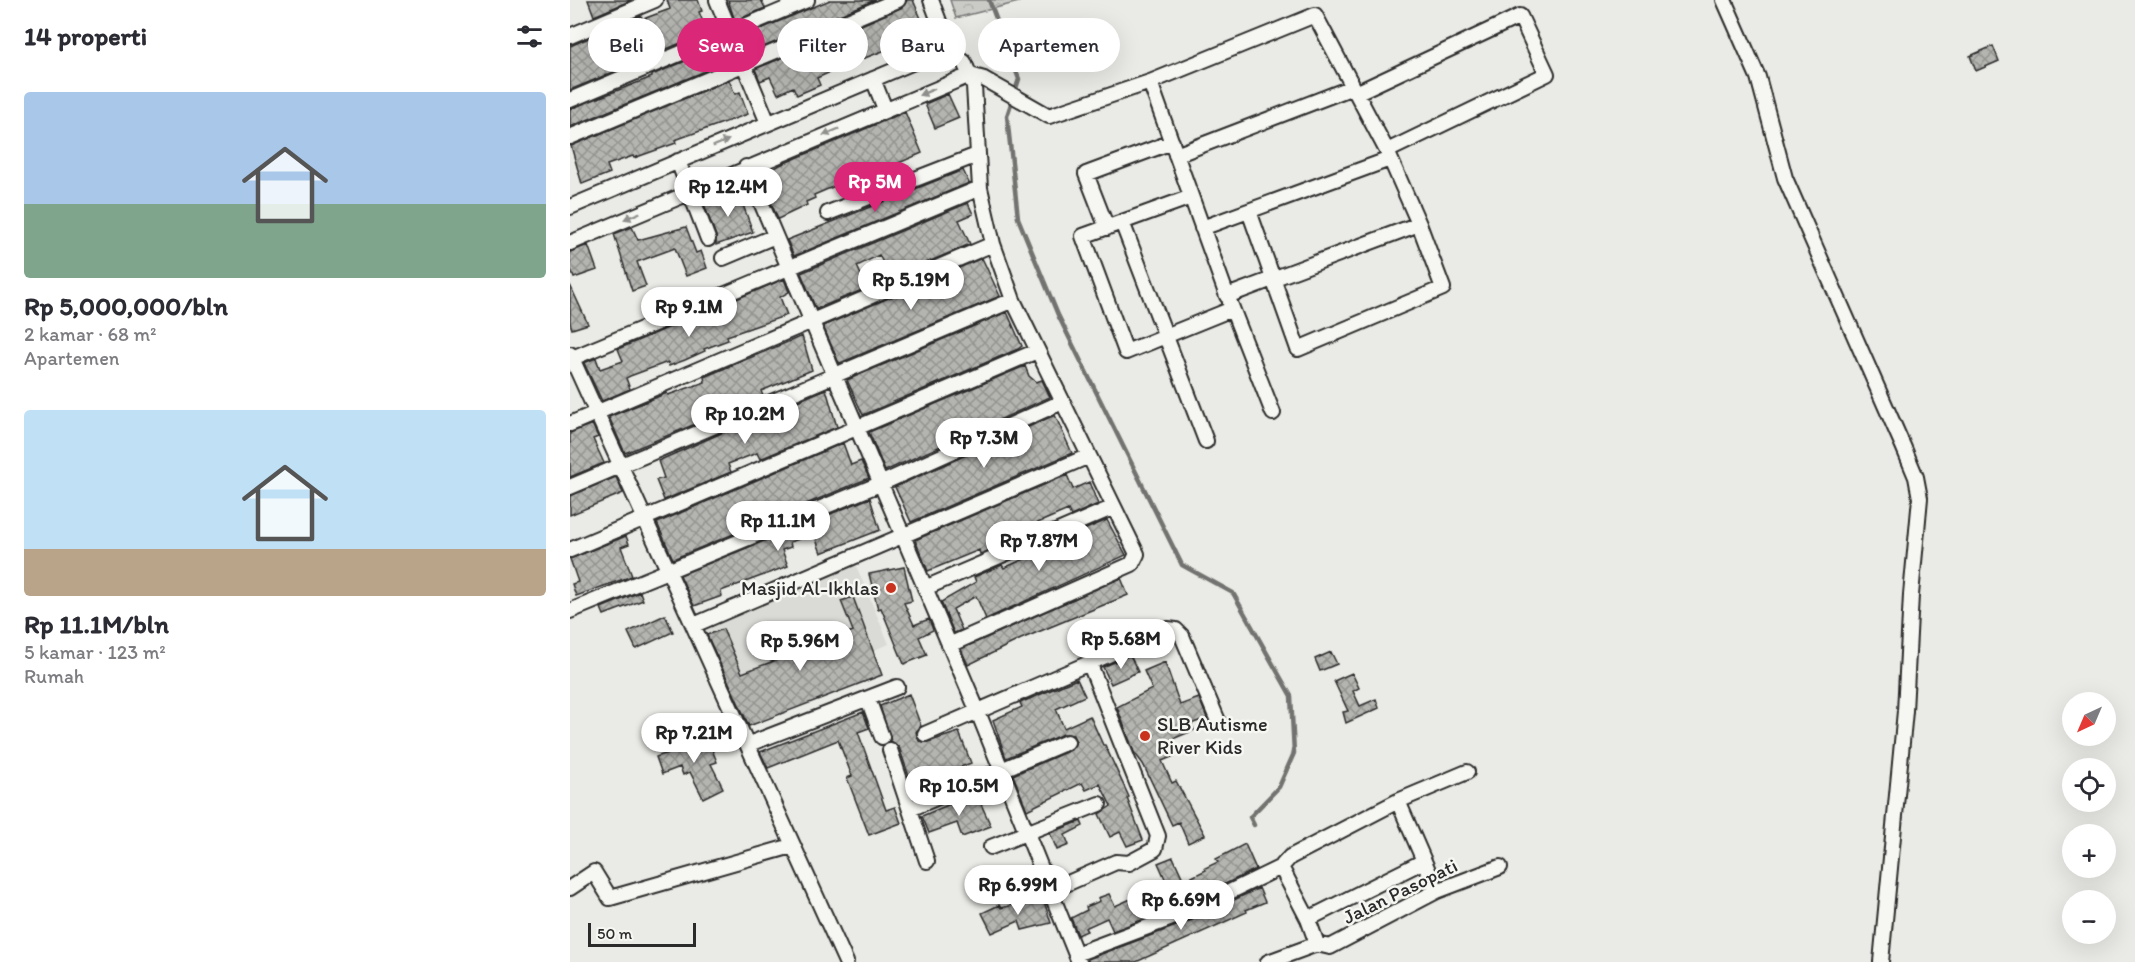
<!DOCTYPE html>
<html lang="id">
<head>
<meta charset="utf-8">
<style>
	body { margin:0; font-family:Itim,sans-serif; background:#f2f2f3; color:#2b2b33; height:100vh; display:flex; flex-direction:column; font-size:22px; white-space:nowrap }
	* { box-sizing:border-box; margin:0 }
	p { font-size:20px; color:#7c7c81 }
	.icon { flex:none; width:33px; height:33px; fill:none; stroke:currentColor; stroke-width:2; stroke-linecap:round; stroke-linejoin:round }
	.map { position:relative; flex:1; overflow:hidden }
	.panel { display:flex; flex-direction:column; background:#fff; width:570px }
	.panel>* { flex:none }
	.banner { position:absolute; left:18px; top:18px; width:570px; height:54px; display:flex; gap:12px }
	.needle { width:39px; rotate:224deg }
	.tools { position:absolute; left:1492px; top:692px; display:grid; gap:12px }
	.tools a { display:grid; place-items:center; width:54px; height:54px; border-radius:50%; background:#fff; box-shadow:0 6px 24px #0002; font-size:30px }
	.scale { position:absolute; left:18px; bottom:15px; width:108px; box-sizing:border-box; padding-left:6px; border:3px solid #2b2b2b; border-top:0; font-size:16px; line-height:21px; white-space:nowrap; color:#2b2b2b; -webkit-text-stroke:4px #f6f6f2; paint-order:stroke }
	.price { position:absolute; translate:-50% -51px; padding:0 14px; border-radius:21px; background:#fff; color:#222; font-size:20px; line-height:39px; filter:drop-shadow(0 2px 3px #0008) }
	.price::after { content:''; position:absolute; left:50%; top:36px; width:18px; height:14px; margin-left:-9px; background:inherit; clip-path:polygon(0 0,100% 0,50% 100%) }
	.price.active { background:#db2777; color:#fff }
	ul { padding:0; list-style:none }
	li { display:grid; align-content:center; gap:12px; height:318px; padding:0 24px }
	li span { display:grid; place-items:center; height:186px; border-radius:6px; color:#555 }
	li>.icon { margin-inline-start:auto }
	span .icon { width:108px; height:108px; fill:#fffc; stroke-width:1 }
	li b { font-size:26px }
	h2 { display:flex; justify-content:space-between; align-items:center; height:72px; padding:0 24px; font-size:26px }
	.tag { padding:0 21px; border-radius:27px; background:#fff; box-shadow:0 6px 24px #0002; font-size:21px; line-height:54px }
	.tag.active { background:#db2777; color:#fff }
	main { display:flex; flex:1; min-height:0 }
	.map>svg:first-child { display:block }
	.built { fill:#dadad6 }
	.forest { fill:url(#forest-crowns); stroke:#7a7a79; stroke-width:1.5 }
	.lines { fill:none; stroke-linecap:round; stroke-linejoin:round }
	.stream { stroke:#727270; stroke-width:4.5 }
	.building { fill:url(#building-cross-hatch); stroke:#2b2b2b; stroke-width:1.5 }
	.minor-casing { stroke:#2b2b2b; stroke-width:18 }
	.minor { stroke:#f6f6f2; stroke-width:14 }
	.oneway { fill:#90908e }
	.poi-dot { fill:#c8321e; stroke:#f6f6f2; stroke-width:2 }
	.labels { text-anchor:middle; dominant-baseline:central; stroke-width:5; stroke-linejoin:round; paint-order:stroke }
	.poi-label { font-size:20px; fill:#2b2b2b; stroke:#f6f6f2; text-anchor:end }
	.street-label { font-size:20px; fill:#2b2b2b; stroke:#f6f6f2 }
</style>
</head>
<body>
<main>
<section class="panel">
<h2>14 properti<svg class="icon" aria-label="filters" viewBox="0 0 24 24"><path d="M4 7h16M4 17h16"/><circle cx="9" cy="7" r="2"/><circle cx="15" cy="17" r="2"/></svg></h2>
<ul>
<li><span style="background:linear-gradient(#a9c7e8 60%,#7fa58c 0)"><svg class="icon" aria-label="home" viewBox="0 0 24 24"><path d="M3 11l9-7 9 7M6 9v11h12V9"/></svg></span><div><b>Rp 5,000,000/bln</b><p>2 kamar · 68 m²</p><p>Apartemen</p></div></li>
<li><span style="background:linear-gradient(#bfe0f5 75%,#b9a48a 0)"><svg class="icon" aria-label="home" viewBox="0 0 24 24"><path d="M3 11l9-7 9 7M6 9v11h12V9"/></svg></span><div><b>Rp 11.1M/bln</b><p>5 kamar · 123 m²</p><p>Rumah</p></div></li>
</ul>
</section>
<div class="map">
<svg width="1565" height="962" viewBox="0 0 1565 962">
	<defs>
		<pattern id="forest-crowns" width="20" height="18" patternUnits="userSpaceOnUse" patternTransform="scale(1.5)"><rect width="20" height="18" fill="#cacac7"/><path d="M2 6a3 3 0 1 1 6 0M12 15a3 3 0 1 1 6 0" fill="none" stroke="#aeaeab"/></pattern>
		<pattern id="building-cross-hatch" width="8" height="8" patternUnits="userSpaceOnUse" patternTransform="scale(1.5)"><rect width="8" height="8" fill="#b4b4b1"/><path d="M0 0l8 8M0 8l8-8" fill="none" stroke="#939390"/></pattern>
	</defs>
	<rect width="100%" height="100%" fill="#eaeae6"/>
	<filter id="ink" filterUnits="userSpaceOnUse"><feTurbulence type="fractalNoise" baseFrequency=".0167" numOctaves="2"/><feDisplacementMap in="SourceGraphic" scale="12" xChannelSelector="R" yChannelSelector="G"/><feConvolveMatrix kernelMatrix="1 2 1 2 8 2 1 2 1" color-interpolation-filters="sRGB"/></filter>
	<g filter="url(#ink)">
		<path class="built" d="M284,561l35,83 -152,62 -31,-77 5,-6z"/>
		<path class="forest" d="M380,0h68l1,2 -63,16z"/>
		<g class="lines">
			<path class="stream" d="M419,0l30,79 -12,37 11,102 40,97 124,250 51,28 58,103 3,57 -15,34 -29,30 4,8"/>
		</g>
		<path class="building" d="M18,0h44l-38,16z
			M97,0h31l4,11 -3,1 8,20 -62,26 -1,-2 -22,8 1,4 -53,22v-44l71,-30 2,3 27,-10z
			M158,0h33l4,8 -30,13z
			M260,0h45l-126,53 -7,-16z
			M337,0h6l16,37 -18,8 -2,-4 -65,25 -27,12 3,7 -23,10 -4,-8 -15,7 -8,-17 -10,4 -5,-12 46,-19 11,16 24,-10 -7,-17 72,-31z
			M1423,46l6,15 -23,10 -6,-15z
			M157,48l5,12 -162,67v-18l82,-32v-2l48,-20v3z
			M159,80l6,14 5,-2 8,22 -73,26 1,3 -42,15 -1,-2 -26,9 3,8 -28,11 -11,-38z
			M378,94l11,24 -24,10 -10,-24z
			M335,112l17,41 -28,12 2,3 -38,17 -13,3 -3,-5 -28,12 1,3 -9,4 1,3 -29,14 -18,-42 20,-12z
			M393,170l6,13 -175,73 -7,-16z
			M169,194l14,38 -37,13v-9l-14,-37 9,-3 3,7z
			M398,203l5,11 -14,6 11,24 -79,34 -12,-23 -22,11 10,22 -51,21 -15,-36z
			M62,227l6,13 48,-13 10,26 5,-2 6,17 -21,8 -11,-28 -38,14 9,24 -14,5 -18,-57z
			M18,245l9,25 -23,8 -4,-11v-15z
			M412,258l18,38 -160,67 -2,-2 -15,-35z
			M214,279l5,13 -9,5 7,18 -60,21 1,4 -24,9 1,2 -20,9 -16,6 -1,-4 -38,14 -4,2 4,11 -28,12 -18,-38 12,-5 4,11 23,-8 -5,-12z
			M0,285l18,39 -16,5 -2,-6z
			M437,312l15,34 -4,3 -155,66 -16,-35z
			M232,336l10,34 -51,21 2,5 -35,10 -1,5 -102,42 -16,-36 58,-24 1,2 37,-13 -1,-5z
			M455,366l4,10 7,6 6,-2 8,17 -165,74 -16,-39z
			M256,389l11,38 -77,32 -3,-6 -29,11 3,8 -67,28 -8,-20 8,-2 -6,-17 75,-33 2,4 53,-20 -2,-6z
			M485,415l17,38 -161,69 -16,-35z
			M22,424l6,13 -5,2 11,24 -34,14v-44z
			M273,443l8,22 10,-4 8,17 -196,81 -16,-36z
			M497,475l6,14 16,-7 9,22 -27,12 -3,-6 -35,15 3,6 -13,5 -3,-5 -26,12 2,5 -16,6 -1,-4 -51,21 -13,-31z
			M46,477l7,16 -53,22v-19z
			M300,498l10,32 -59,23 -7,-19 -24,8 1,5 -9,3 6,16 -67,25 1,5 -28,10 -14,-31z
			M537,520l19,35 -140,64 -10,-23 -23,13 9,21 -8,3 -13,-31 35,-20 -2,-5 28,-12 2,3 27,-12 -1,-3z
			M56,536l3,8 -8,3 11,29 -56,20 -4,-12 6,-2 -8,-23z
			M334,567l8,34 -8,2 10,22 15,-6 4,11 -14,7 8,18 -23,9 -23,-56 -3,1 -9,-35z
			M551,578l7,17 -107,44 -53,26 -7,-16z
			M70,592l3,8 -39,15 -3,-7z
			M283,597l29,78 -133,51 -42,-91 16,-6 19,44 111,-42 -12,-30z
			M95,615l8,17 -37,17 -8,-17z
			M761,652l6,12 -17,7 -5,-12z
			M560,655l8,17 -27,12 -8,-17z
			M595,662l15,43 19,-7 8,20 -16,6 3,6 -26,11 6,15 -12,5 10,22 4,-2 29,54 -17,8 -9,-21 -7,3 -29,-61 -9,-12 -17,-45 35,-18 -8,-18z
			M782,673l7,15 -6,3 7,15 16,-7 3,9 -33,15 -3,-11 5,-1 -14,-30z
			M507,679l8,17 -29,13 8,19 26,-12 13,29h2l24,52 -2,1 16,42 -16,6 -7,-14 -10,5 -11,-23 12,-8 -11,-22 -14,6 -4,-7 -55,27 -14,-35 58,-25 5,-8 -3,-7 -10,-1 -57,24 -13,-38 29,-13 -2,-4z
			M339,694l12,32 -5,6 3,9 9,1 31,-10 12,31 -41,16 2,5 -18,7 -15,-44 -8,-6 -11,-35z
			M293,712l6,16 -11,4 28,78 9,-3 6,16 -32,12 -22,-57 5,-2 -14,-36 -70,28 -8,-16z
			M136,734l11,28 -6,2 12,24 -20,10 -13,-26 -7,3 -3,-8 -18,7 -6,-17 18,-6 -2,-5z
			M406,793l15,33 -29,11 -5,-14 -28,10 -7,-17z
			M511,821l2,5 -18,9 4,10 -12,5 -7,-17z
			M675,844l11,25 -72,35 -71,27 -6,-13 -22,10 2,3 -9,4 -7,-17 16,-8 -1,-3 14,-6 -2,-3 11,-4 6,12 52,-23 -9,-20 15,-6 11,24 22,-11 -1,-2 13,-6 -2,-3z
			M689,888l6,14 -19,8 1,2 -111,50h-48v-3l104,-39z
			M473,898l8,25 -29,7 -3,-9 -27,12 -10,-20 17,-8 2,3z"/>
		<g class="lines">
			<g class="minor-casing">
				<path id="minor" d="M147,0l51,123
					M361,0l15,40v10
					M1154,0l34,77 27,101 118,268 13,31 4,21 -9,97 -6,116 -24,251
					M0,36l85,-36
					M303,79l12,30
					M786,93l164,-77 27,58 -160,77
					M0,100l237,-100
					M0,137l328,-137
					M606,155l177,-68
					M108,161l30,78
					M176,167l232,545 101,250
					M621,197l-69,25 84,219
					M0,207l370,-156 11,1 13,10 10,24 6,102 13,56 20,56 124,254 -5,10 -183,81
					M679,211l49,138 145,-61 -24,-64
					M258,213l149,-58
					M552,222l-39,14 43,116 106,-43
					M537,228l-21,-54 86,-32
					M632,228l188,-69
					M0,243l400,-168 14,4 65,37 101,-34 165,-67 72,136 32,73 -192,72 -77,-214
					M153,258l52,-22
					M660,303l43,110
					M0,354l276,608
					M0,359l410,-171
					M0,424l423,-180
					M0,487l443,-187
					M0,550l467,-199
					M355,588l189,-81
					M0,611l310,-127 182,-82
					M124,625l395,-169
					M298,699l14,38
					M355,734l243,-105 8,1 6,6 36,85
					M179,744l148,-57
					M320,750l37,111
					M828,801l39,90
					M340,809l157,-67
					M421,847l108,-43
					M711,867l27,52 9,25
					M0,888l24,-16 16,26 182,-52
					M480,891l66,-29 13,1 26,-14 3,-13 -69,-174
					M738,919l116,-58
					M747,944l13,3 107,-56 63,-24
					M506,954l112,-42 93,-45 9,-10 108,-56 69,-29
					M698,962l49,-18"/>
			</g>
			<use href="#minor" class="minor"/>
		</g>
		<defs><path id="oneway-solid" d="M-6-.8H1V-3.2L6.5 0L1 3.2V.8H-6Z" transform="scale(1.5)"/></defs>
		<g class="oneway">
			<use href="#oneway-solid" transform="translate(357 92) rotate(158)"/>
			<use href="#oneway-solid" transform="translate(261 132) rotate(157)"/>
			<use href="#oneway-solid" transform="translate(151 143) rotate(-23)"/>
			<use href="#oneway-solid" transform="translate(62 216) rotate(157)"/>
		</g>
	</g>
	<g class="poi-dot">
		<circle cx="321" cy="588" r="6"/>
		<circle cx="575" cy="736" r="6"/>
	</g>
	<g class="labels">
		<g class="poi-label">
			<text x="309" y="588">Masjid Al-Ikhlas</text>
			<text x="587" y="724" text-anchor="start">SLB Autisme<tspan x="587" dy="23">River Kids</tspan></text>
		</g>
		<g class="street-label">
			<text transform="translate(830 891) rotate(-26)">Jalan Pasopati</text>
		</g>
	</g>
</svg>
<div class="tools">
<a><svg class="needle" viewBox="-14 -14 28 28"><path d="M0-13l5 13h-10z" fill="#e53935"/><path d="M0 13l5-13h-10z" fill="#7c7c81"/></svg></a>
<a><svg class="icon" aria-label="locate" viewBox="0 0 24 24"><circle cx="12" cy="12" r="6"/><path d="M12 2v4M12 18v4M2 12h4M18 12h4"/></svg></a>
<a>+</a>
<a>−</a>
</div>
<div class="scale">50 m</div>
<b class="price active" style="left:305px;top:213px">Rp 5M</b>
<b class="price" style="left:158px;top:218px">Rp 12.4M</b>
<b class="price" style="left:341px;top:311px">Rp 5.19M</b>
<b class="price" style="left:119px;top:338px">Rp 9.1M</b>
<b class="price" style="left:175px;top:445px">Rp 10.2M</b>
<b class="price" style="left:414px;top:469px">Rp 7.3M</b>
<b class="price" style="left:208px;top:552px">Rp 11.1M</b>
<b class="price" style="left:469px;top:572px">Rp 7.87M</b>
<b class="price" style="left:551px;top:670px">Rp 5.68M</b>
<b class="price" style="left:230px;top:672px">Rp 5.96M</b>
<b class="price" style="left:124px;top:764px">Rp 7.21M</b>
<b class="price" style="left:389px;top:817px">Rp 10.5M</b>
<b class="price" style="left:448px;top:916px">Rp 6.99M</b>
<b class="price" style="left:611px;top:931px">Rp 6.69M</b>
<div class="banner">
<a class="tag">Beli</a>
<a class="tag active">Sewa</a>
<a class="tag">Filter</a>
<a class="tag">Baru</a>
<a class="tag">Apartemen</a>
</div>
</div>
</main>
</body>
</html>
